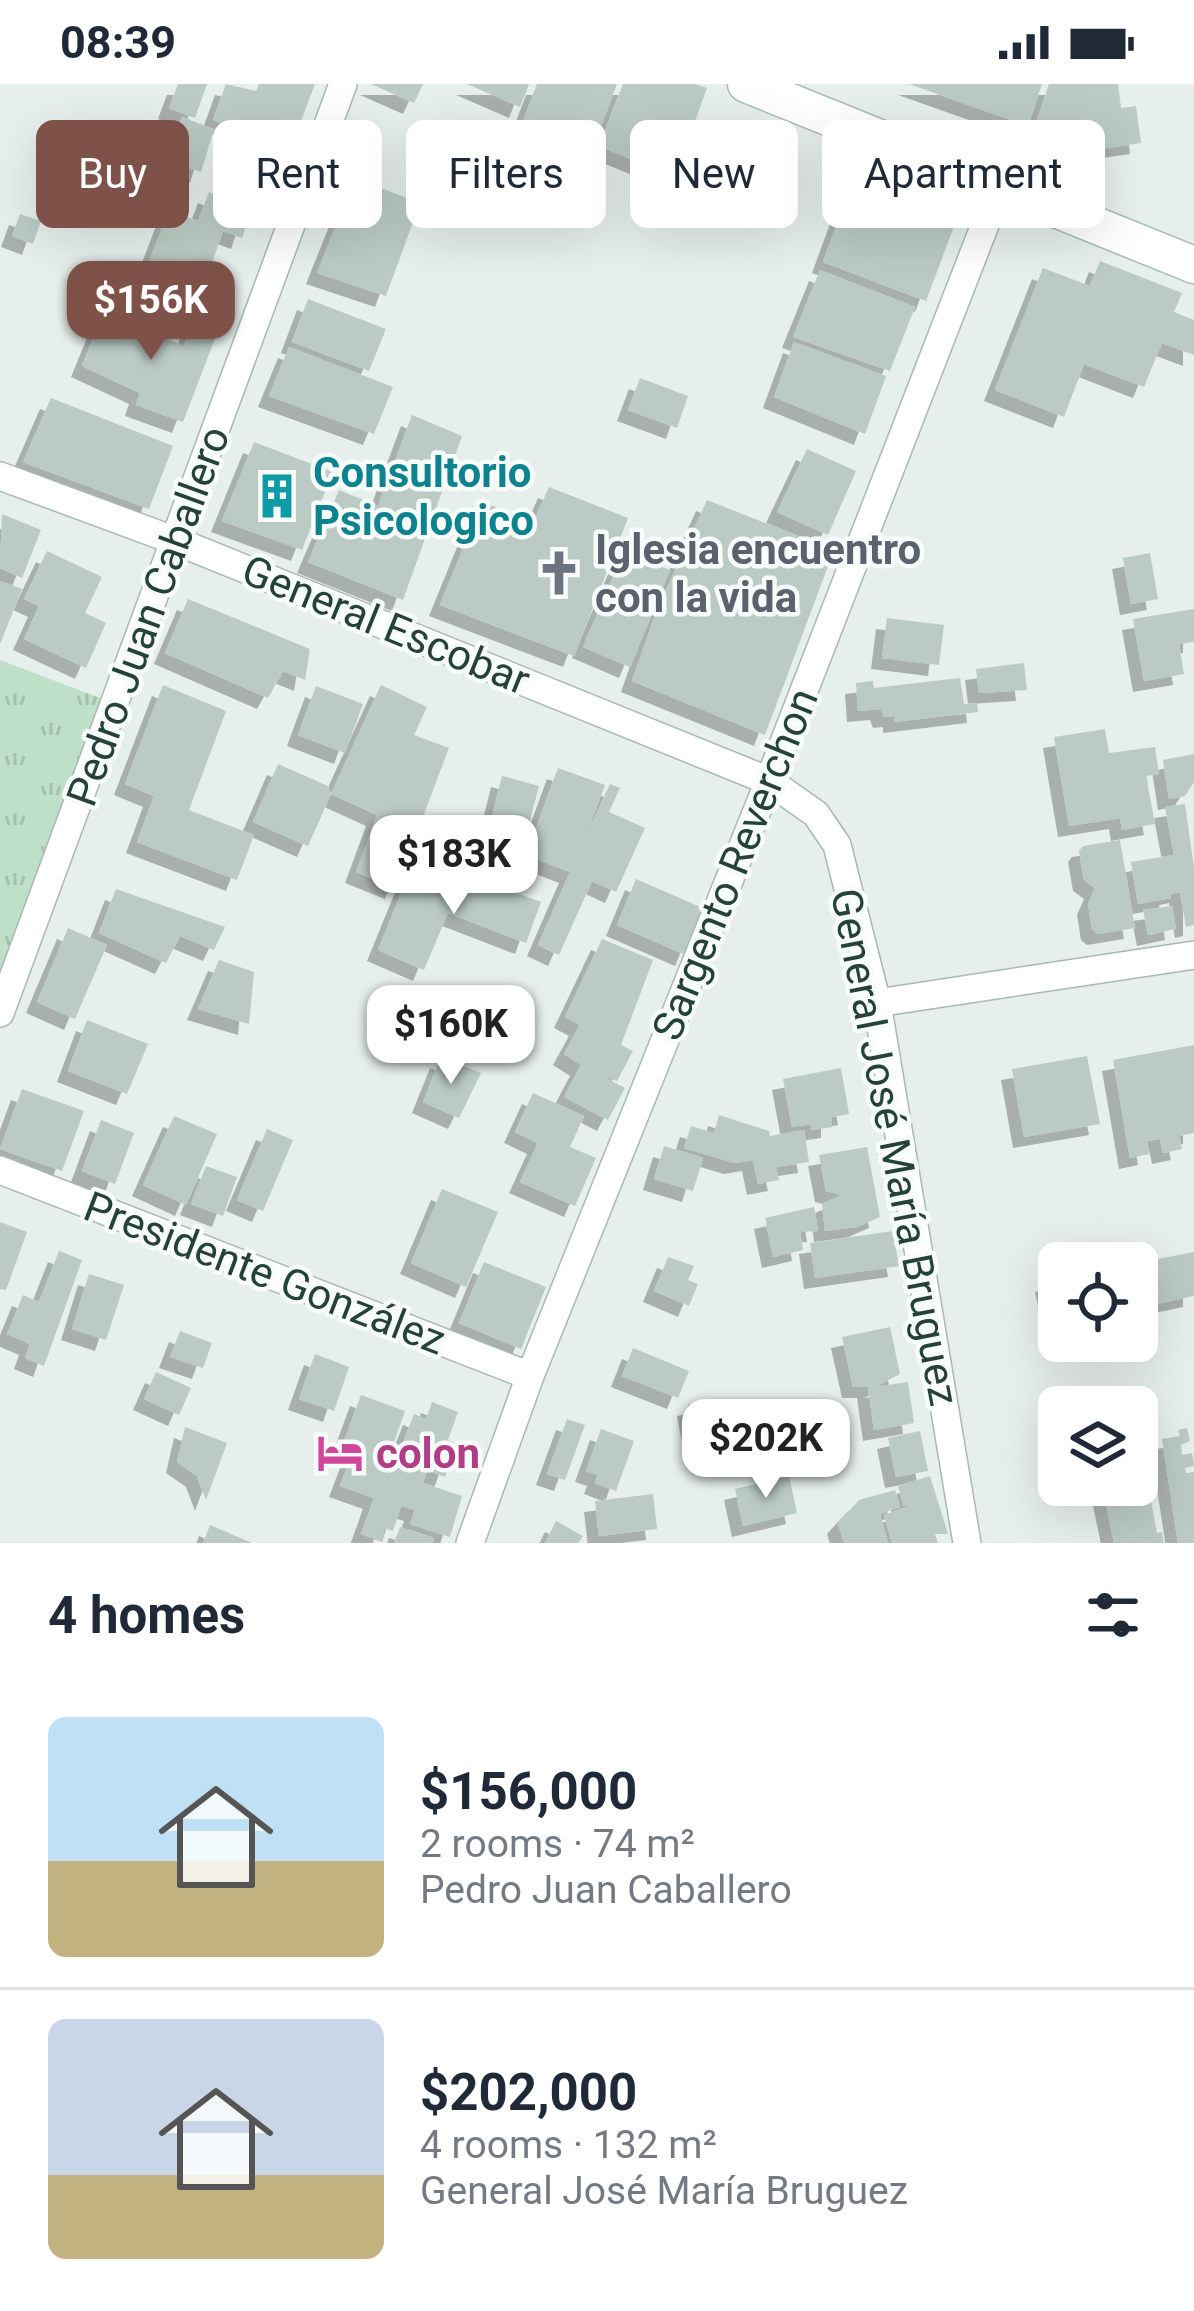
<!DOCTYPE html>
<html lang="en">
<head>
<meta charset="utf-8">
<style>
	body { margin:0; font-family:Roboto,sans-serif; background:#f2f2f3; color:#1f2937; height:100vh; display:flex; flex-direction:column; font-size:45px; white-space:nowrap }
	* { box-sizing:border-box; margin:0 }
	p { font-size:39px; color:#747a83 }
	.icon { flex:none; width:66px; height:66px; fill:none; stroke:currentColor; stroke-width:2; stroke-linecap:round; stroke-linejoin:round }
	.map { position:relative; height:1459px; overflow:hidden }
	.drawer { display:flex; flex-direction:column; background:#fff; flex:1 }
	.drawer>* { flex:none }
	.guide { position:absolute; left:36px; top:36px; width:1122px; height:108px; display:flex; gap:24px }
	.controls { position:absolute; left:1038px; top:1158px; display:grid; gap:24px }
	.controls a { display:grid; place-items:center; width:120px; height:120px; border-radius:18px; background:#fff; box-shadow:0 12px 48px #0002; font-size:60px }
	.price { position:absolute; translate:-50% -102px; padding:0 27px; border-radius:24px; background:#fff; color:#222; font-size:39px; line-height:78px; filter:drop-shadow(0 3px 6px #0008) }
	.price::after { content:''; position:absolute; left:50%; top:72px; width:36px; height:27px; margin-left:-18px; background:inherit; clip-path:polygon(0 0,100% 0,50% 100%) }
	.price.current { background:#7f5249; color:#fff }
	ul { padding:0; list-style:none }
	li { display:flex; align-items:center; gap:36px; height:300px; padding:0 48px }
	li+li { border-top:3px solid #e0e1e3 }
	li span { display:grid; place-items:center; flex:none; width:336px; height:240px; border-radius:18px; color:#555 }
	li>.icon { margin-inline-start:auto }
	span .icon { width:144px; height:144px; fill:#fffc; stroke-width:1 }
	li b { font-size:51px }
	h2 { display:flex; justify-content:space-between; align-items:center; height:144px; padding:0 48px; font-size:51px }
	.tag { padding:0 42px; border-radius:18px; background:#fff; box-shadow:0 12px 48px #0002; font-size:42px; line-height:108px }
	.tag.current { background:#7f5249; color:#fff }
	.status { display:flex; justify-content:space-between; align-items:center; height:84px; padding:0 60px; background:#fff; direction:ltr }
	.status svg { height:33px; fill:currentColor }
	.map>svg:first-child { display:block }
	.grass { fill:url(#grass-tufts) }
	.building { fill:#bbcac4; filter:url(#shadow) }
	.lines { fill:none; stroke-linecap:round; stroke-linejoin:round }
	.street-casing { stroke:#a8b8b2; stroke-width:30 }
	.secondary-casing { stroke:#a4bbb3; stroke-width:39 }
	.street { stroke:#fff; stroke-width:27 }
	.secondary { stroke:#fff; stroke-width:36 }
	.labels { text-anchor:middle; dominant-baseline:central; stroke-width:9; stroke-linejoin:round; paint-order:stroke }
	.culture-label { font-size:42px; font-weight:bold; fill:#0d838f; stroke:#f7fbf9; text-anchor:start }
	.worship-label { font-size:42px; font-weight:bold; fill:#5b616d; stroke:#f7fbf9; text-anchor:start }
	.street-label { font-size:42px; fill:#24423a; stroke:#f7fbf9 }
	.hotel-label { font-size:42px; font-weight:bold; fill:#b23c85; stroke:#f7fbf9; text-anchor:start }
</style>
</head>
<body>
<div class="status"><b>08:39</b><svg viewBox="0 0 49 12"><path d="M0 12V9h3v3zM5 12V6h3v6zM10 12V3h3v9zM15 12V0h3v12zM26 1h20v11H26zM47 4h2v5h-2z"/></svg></div>
<div class="map">
<svg width="1194" height="1459" viewBox="0 0 1194 1459">
	<defs>
		<pattern id="grass-tufts" width="24" height="20" patternUnits="userSpaceOnUse" patternTransform="scale(3)"><rect width="24" height="20" fill="#bfe0c8"/><path d="M3 7l-1-3M5 7V3M7 7l1-3M15 17l-1-3M17 17v-4M19 17l1-3" fill="none" stroke="#a4c1ad"/></pattern>
		<filter id="shadow"><feDropShadow dx="-11" dy="11" stdDeviation="0" flood-color="#0004"/></filter>
	</defs>
	<rect width="100%" height="100%" fill="#e6efeb"/>
	<path class="grass" d="M0,576l116,44 -116,309z"/>
	<path class="building" d="M178,0h29l-12,34 -26,-10z
		M226,0l30,7 3,-7h56l-24,64 -78,-28z
		M371,0h52l-9,19z
		M467,0h62l-9,23z
		M537,0h80l-49,131 -71,-25z
		M623,0h73l11,4 -32,89 -76,-31z
		M909,0h133l-14,42z
		M1049,0h69l3,24 15,-2 5,37 -68,10 -41,-17z
		M182,33l32,12 -13,43 -33,-12z
		M259,62l27,9 -15,40 -27,-10z
		M861,74l104,39 -39,104 -103,-39z
		M355,94l65,25 -34,93 -69,-23z
		M209,108l43,16 -10,30 -19,-7 -30,87 -15,-7 -9,21 -42,-18 8,-18 -18,-7 8,-21 19,7 25,-65 29,11z
		M20,130l21,7 -8,23 -21,-8z
		M1100,177l82,32 -8,19 20,8v35l-32,-12 -18,44 -60,-23 -20,53 -69,-27 48,-122 47,18z
		M820,186l95,37 -25,64 -97,-34z
		M308,215l78,30 -17,42 -77,-29z
		M104,228l80,34 9,-24 25,9 -35,91 -47,-17 4,-12 -58,-27z
		M794,258l92,34 -21,58 -91,-37z
		M289,263l104,40 -19,47 -105,-38z
		M640,294l48,18 -11,32 -49,-18z
		M51,314l122,48 -24,63 -126,-47z
		M412,331l50,21 -59,164 -95,-38 31,-72 39,16z
		M254,358l79,30 -31,78 -80,-29z
		M807,365l49,22 -28,64 -51,-23z
		M549,403l79,31 -54,138 -134,-51 42,-103 52,19z
		M707,416l127,50 -69,185 -133,-54 23,-66z
		M2,430l39,16 -19,48 -22,-10z
		M47,467l55,26 -17,36 21,10 -20,45 -62,-29 15,-33 -15,-7z
		M624,468l46,18 -40,97 -47,-20z
		M1150,469l8,46 -27,5 -8,-46z
		M0,497l22,8 -22,55z
		M188,515l122,50 -5,31 -22,-9 -15,27 -103,-45z
		M1194,525v33l-15,2 5,30 -40,7 -11,-62z
		M887,534l57,7 -5,40 -57,-7z
		M1024,579l3,27 -48,3 -3,-24z
		M960,594l4,26 13,-1 1,9 -84,10v-6l-10,1 -3,-8 -23,2 -2,-28 17,-2 1,7z
		M163,601l63,26 -37,99 65,25 -17,45 -100,-38 17,-46 -29,-12z
		M381,601l46,22 -13,28 35,13 -53,140 -40,-16 21,-57 -46,-21z
		M316,602l47,18 -18,49 -47,-18z
		M1105,645l4,24 46,-6 4,27 -13,2 9,48 -33,6 -2,-12 -51,8 -15,-89z
		M1194,670v28l-9,14 -16,3 -6,-39z
		M278,680l50,22 3,8 -23,52 -55,-24z
		M558,684l47,17 -23,60 28,-61 10,4 -11,24 36,16 -29,64 -24,-11 -33,74 -21,-10 32,-73 -44,-17z
		M502,692l37,10 -13,50 -34,-19z
		M1185,720l9,64v57l-8,2 -6,-35 -10,2 1,4 -33,6 -7,-42 43,-7 -9,-48z
		M1120,756l15,88 -37,6 -6,-5 -4,-25 7,-16 -11,-8 -5,-29 4,-5z
		M464,790l77,28 -15,41 -78,-30 -24,57 -46,-20 29,-71 47,20z
		M636,795l69,30 -19,46 -69,-30z
		M116,805l109,38 -11,23 -34,-14 -14,27 -67,-30z
		M1172,822l4,23 -28,6 -5,-25z
		M68,844l39,17 -32,74 -38,-17z
		M602,855l51,21 -32,85 12,6 -16,30 -23,-9 31,16 -17,32 -44,-23 17,-32 -17,-11 16,-29 -15,-8z
		M219,876l35,12 -5,52 -51,-15z
		M87,936l61,24 -21,50 -59,-23z
		M1194,961v88l-15,3 3,13 -19,4 -3,-14 -13,2 2,13 -19,4 -17,-98z
		M1087,972l13,68 -76,13 -12,-68z
		M441,973l40,16 -22,45 -36,-16z
		M841,984l8,46 -17,3v10l-20,3 -1,-6 -19,3 -9,-48z
		M22,1005l62,22 -22,60 -62,-22z
		M533,1009l51,23 -14,31 26,11 -21,48 -55,-24 18,-39 -23,-11z
		M719,1031l50,16 1,5 34,-6 5,32 -33,5 3,13 -21,4 -5,-24 -18,3 -51,-15 7,-22 23,7z
		M174,1032l43,18 -31,71 -43,-20z
		M101,1036l33,13 -19,51 -33,-13z
		M267,1045l26,11 -30,71 -26,-11z
		M664,1062l39,12 -10,33 -39,-12z
		M867,1063l13,70 -23,10 -32,4 -3,-27 20,-9 -16,-4 -7,-36z
		M206,1082l31,11 -14,39 -32,-12z
		M442,1105l56,23 -32,75 -55,-24z
		M814,1123l4,24 -18,1 3,18 -30,7 -8,-39z
		M0,1138l27,10 -21,58 -6,-1z
		M893,1147l6,35 -84,12 -5,-35z
		M59,1167l23,9 -38,106 -19,-8 5,-14 -23,-10 16,-39 16,7z
		M1194,1168v44l-57,12v-45z
		M668,1173l26,9 -6,14 10,4 -9,22 -35,-15z
		M484,1178l62,25 -25,62 -62,-26z
		M89,1190l35,11 -18,55 -34,-11z
		M1059,1195v44l-4,1 -9,-43z
		M890,1243l10,47 -25,13 33,-5 6,41 -40,7 -6,-43h-15l-11,-50z
		M180,1247l32,12 -9,25 -33,-11z
		M633,1264l56,23 -11,27 -56,-22z
		M315,1270l34,13 -15,44 -35,-12z
		M156,1288l35,16 -12,27 -35,-16z
		M361,1311l44,16 -16,45 20,8 4,-12 -12,-5 13,-33 12,5 6,-17 26,10 -10,28 9,4 -12,33 -18,-7 -4,13 39,13 -12,41 -40,-13 5,-14 -14,-4 -8,25 -8,-3 -4,13 -20,-7 13,-36 -34,-12 11,-29 -11,-5z
		M714,1316l4,23 -1,-13 40,-10 4,32 -18,12 -22,2 -1,-14 -26,5 -6,-32z
		M567,1335l18,6 -20,55 -18,-6z
		M185,1343l42,16 -21,57 -9,-24 -20,-14z
		M1187,1344l3,13 -9,4 1,10 10,-2 2,10v3l-9,2 1,5 8,-1v71h-16l-16,-104 18,-3 -2,-6z
		M601,1345l33,12 -18,50 -21,-8 3,-8 -12,-4z
		M920,1347l8,40 -32,6 -8,-39z
		M789,1392l8,37 -54,13 -8,-37z
		M930,1392l18,58h-13l3,9h-46l-8,-28 29,-10 -9,1 -6,-20z
		M1102,1401h19l2,9 26,-4 8,43 5,-1 2,11h-50z
		M895,1406l5,17 -20,7 8,29h-44l-6,-20 21,-23z
		M653,1410l4,35 -58,7 -4,-35z
		M556,1437l27,15 -5,7h-33z
		M210,1441l42,18h-49z
		M400,1443l34,11 -2,5h-38z"/>
	<g class="lines">
		<g class="street-casing">
			<path id="street" d="M0,392l176,65 593,240 47,33 21,31 40,158 90,540
				M877,919l317,-48
				M0,929l343,-929
				M0,1086l530,206
				M470,1459l60,-167 239,-595 231,-595"/>
		</g>
		<g class="secondary-casing">
			<path id="secondary" d="M746,0l448,181"/>
		</g>
		<use href="#street" class="street"/>
		<use href="#secondary" class="secondary"/>
	</g>
	<defs>
		<g id="building-bare" transform="scale(3.6)"><path d="M-4-6H4V6H1V3H-1V6H-4ZM-2.5-4.3h1.7v1.8h-1.7ZM.8-4.3h1.7v1.8H.8ZM-2.5-1h1.7V.8h-1.7ZM.8-1h1.7V.8H.8Z" fill="#0f9aa8" stroke="#f7fbf9" stroke-width="2.5" paint-order="stroke"/></g>
		<g id="church-bare" transform="scale(3.6)"><path d="M-1.2-6h2.4v3.5h3.3v2.4h-3.3V6h-2.4V-.1h-3.3v-2.4h3.3Z" fill="#6b7280" stroke="#f7fbf9" stroke-width="2.5" paint-order="stroke"/></g>
		<g id="hotel-bare" transform="scale(3.6)"><path d="M-6-4.5h1.5V1H6V5H4.5V3h-9V5H-6ZM-4 0a1.8 1.8 0 1 1 3.6 0ZM.5 0V-2.5h3Q6-2.5 6 0Z" fill="#d1479c" stroke="#f7fbf9" stroke-width="2.5" paint-order="stroke"/></g>
	</defs>
	<g fill-rule="evenodd">
		<use href="#building-bare" x="277" y="412"/>
		<use href="#church-bare" x="559" y="489"/>
		<use href="#hotel-bare" x="340" y="1369"/>
	</g>
	<g class="labels">
		<g class="culture-label">
			<text x="313" y="388">Consultorio<tspan x="313" dy="48">Psicologico</tspan></text>
		</g>
		<g class="worship-label">
			<text x="595" y="465">Iglesia encuentro<tspan x="595" dy="48">con la vida</tspan></text>
		</g>
		<g class="street-label">
			<text transform="translate(148 532) rotate(-70)">Pedro Juan Caballero</text>
			<text transform="translate(386 541) rotate(22)">General Escobar</text>
			<text transform="translate(735 780) rotate(-68)">Sargento Reverchon</text>
			<text transform="translate(895 1063) rotate(79)">General José María Bruguez</text>
			<text transform="translate(265 1189) rotate(21)">Presidente González</text>
		</g>
		<g class="hotel-label">
			<text x="376" y="1369">colon</text>
		</g>
	</g>
</svg>
<div class="controls">
<a><svg class="icon" aria-label="locate" viewBox="0 0 24 24"><circle cx="12" cy="12" r="6"/><path d="M12 2v4M12 18v4M2 12h4M18 12h4"/></svg></a>
<a><svg class="icon" aria-label="layers" viewBox="0 0 24 24"><path d="M12 4l9 5-9 5-9-5zM3 14l9 5 9-5"/></svg></a>
</div>
<b class="price current" style="left:151px;top:279px">$156K</b>
<b class="price" style="left:454px;top:833px">$183K</b>
<b class="price" style="left:451px;top:1003px">$160K</b>
<b class="price" style="left:766px;top:1417px">$202K</b>
<div class="guide">
<a class="tag current">Buy</a>
<a class="tag">Rent</a>
<a class="tag">Filters</a>
<a class="tag">New</a>
<a class="tag">Apartment</a>
</div>
</div>
<section class="drawer">
<h2>4 homes<svg class="icon" aria-label="filters" viewBox="0 0 24 24"><path d="M4 7h16M4 17h16"/><circle cx="9" cy="7" r="2"/><circle cx="15" cy="17" r="2"/></svg></h2>
<ul>
<li><span style="background:linear-gradient(#bfe0f5 60%,#c2b280 0)"><svg class="icon" aria-label="home" viewBox="0 0 24 24"><path d="M3 11l9-7 9 7M6 9v11h12V9"/></svg></span><div><b>$156,000</b><p>2 rooms · 74 m²</p><p>Pedro Juan Caballero</p></div></li>
<li><span style="background:linear-gradient(#c9d6e8 65%,#c2b280 0)"><svg class="icon" aria-label="home" viewBox="0 0 24 24"><path d="M3 11l9-7 9 7M6 9v11h12V9"/></svg></span><div><b>$202,000</b><p>4 rooms · 132 m²</p><p>General José María Bruguez</p></div></li>
</ul>
</section>
</body>
</html>
